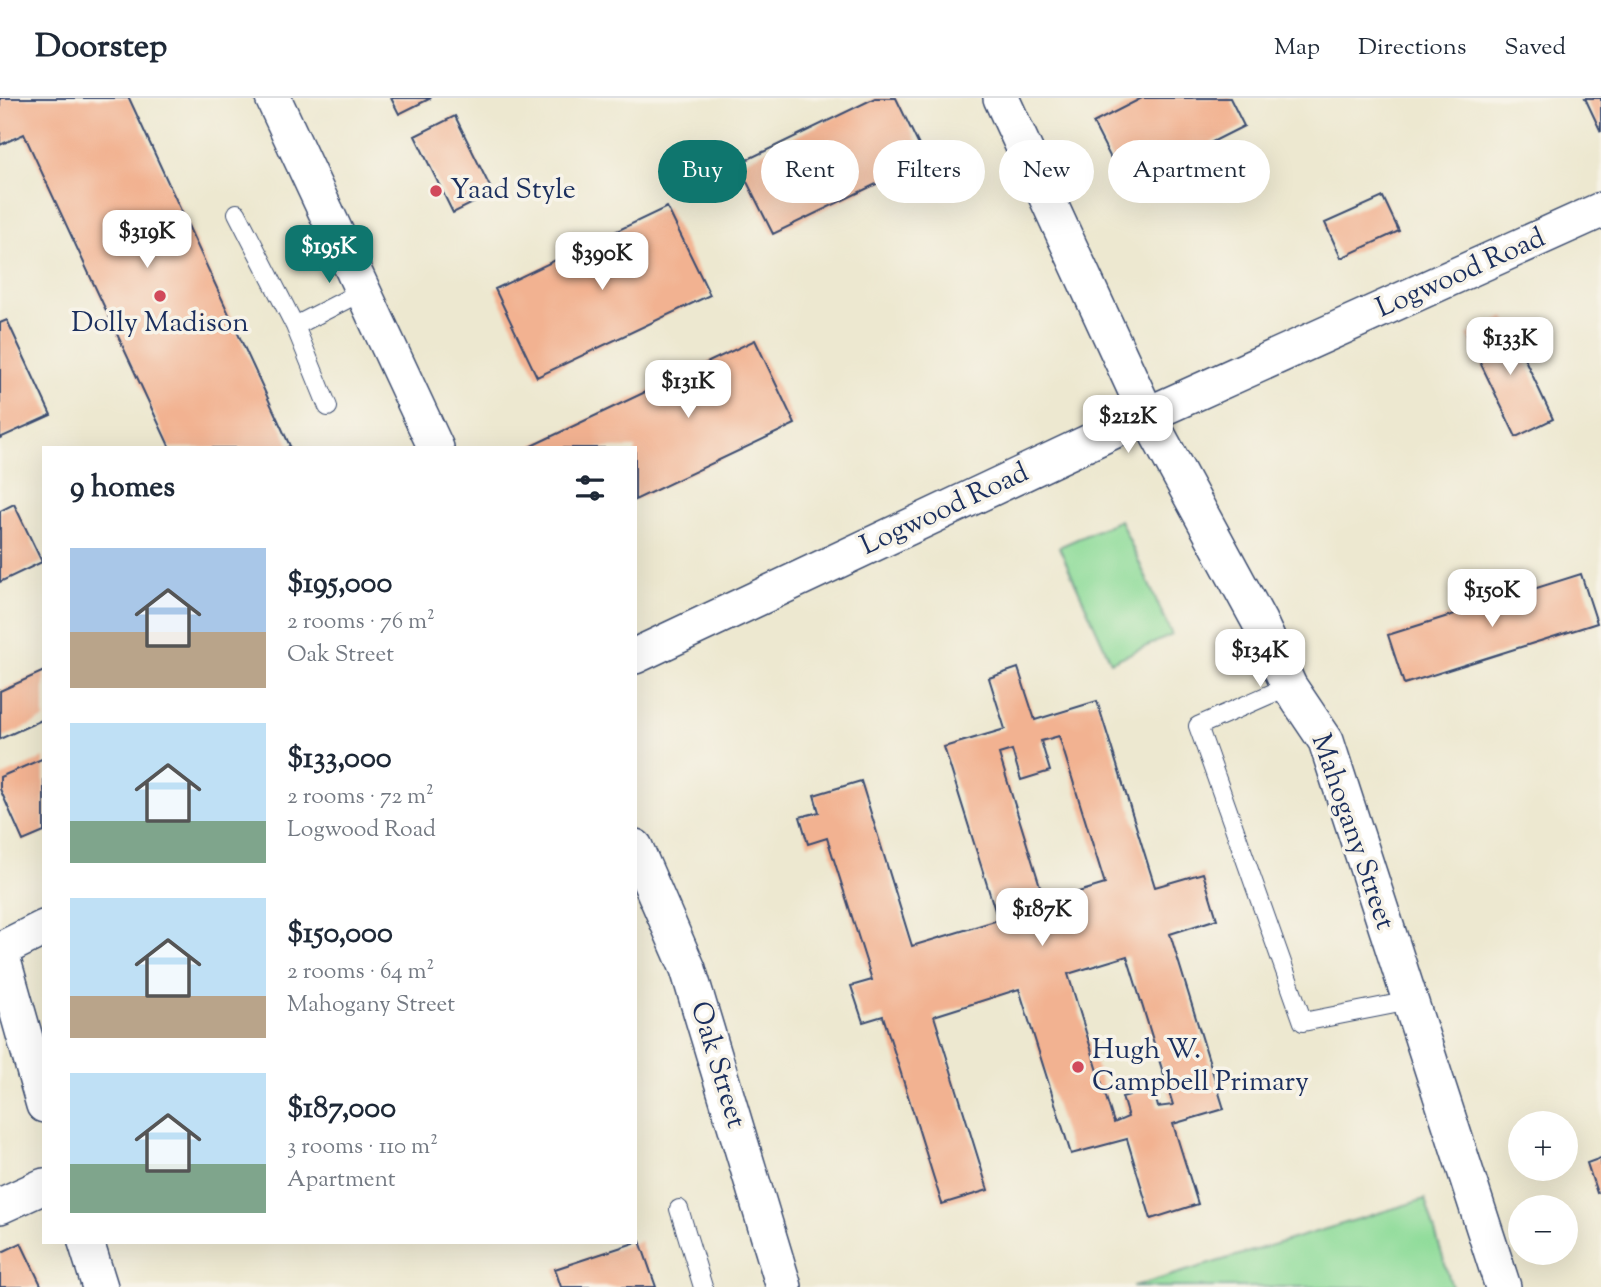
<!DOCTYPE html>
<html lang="en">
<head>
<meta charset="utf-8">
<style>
	body { margin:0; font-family:"Sorts Mill Goudy",serif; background:#f2f2f3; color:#1f2937; height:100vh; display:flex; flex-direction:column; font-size:26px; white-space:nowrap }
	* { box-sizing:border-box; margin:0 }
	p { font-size:23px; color:#747a83 }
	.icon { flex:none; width:38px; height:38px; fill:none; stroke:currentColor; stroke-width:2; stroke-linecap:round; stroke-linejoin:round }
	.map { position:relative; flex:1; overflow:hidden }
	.drawer { position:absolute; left:42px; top:348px; width:595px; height:798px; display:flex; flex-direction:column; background:#fff; border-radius:0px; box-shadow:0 7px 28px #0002 }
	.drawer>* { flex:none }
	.banner { position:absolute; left:658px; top:42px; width:665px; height:63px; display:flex; gap:14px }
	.buttons { position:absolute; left:1508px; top:1013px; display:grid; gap:14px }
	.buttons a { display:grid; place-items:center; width:70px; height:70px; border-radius:50%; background:#fff; box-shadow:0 7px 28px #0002; font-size:35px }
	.price { position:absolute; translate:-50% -60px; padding:0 16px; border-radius:14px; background:#fff; color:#222; font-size:23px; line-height:46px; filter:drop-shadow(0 2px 4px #0008) }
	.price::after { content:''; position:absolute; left:50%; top:42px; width:21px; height:16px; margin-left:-10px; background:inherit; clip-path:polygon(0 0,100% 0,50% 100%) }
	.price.selected { background:#0f766e; color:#fff }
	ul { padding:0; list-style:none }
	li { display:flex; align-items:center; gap:21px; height:175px; padding:0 28px }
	li span { display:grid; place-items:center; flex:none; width:196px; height:140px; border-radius:0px; color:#555 }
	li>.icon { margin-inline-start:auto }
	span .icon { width:84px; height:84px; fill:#fffc; stroke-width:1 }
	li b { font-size:30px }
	h2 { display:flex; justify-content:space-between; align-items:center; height:84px; padding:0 28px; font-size:30px }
	.chip { padding:0 24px; border-radius:32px; background:#fff; box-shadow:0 7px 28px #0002; font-size:24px; line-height:63px }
	.chip.selected { background:#0f766e; color:#fff }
	header { display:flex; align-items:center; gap:42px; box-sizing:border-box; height:98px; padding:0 35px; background:#fff; border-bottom:2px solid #e0e1e3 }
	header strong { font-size:33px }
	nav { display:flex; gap:38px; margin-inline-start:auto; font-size:24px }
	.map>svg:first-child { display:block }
	.green { fill:#8fdc9a; stroke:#55867c; stroke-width:2 }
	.building { fill:#f2b291; fill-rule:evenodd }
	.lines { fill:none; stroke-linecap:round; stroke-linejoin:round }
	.service-casing { stroke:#3a4b6f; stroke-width:20 }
	.minor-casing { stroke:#3a4b6f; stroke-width:38 }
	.service { stroke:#fff; stroke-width:18 }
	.minor { stroke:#fff; stroke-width:35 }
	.poi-dot { fill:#d1495b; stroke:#f7f3e8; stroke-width:2.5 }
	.labels { text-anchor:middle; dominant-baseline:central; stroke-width:7; stroke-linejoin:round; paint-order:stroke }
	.poi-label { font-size:28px; fill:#1b2f5e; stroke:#f7f3e8; text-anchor:start }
	.street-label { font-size:28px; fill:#1b2f5e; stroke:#f7f3e8 }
</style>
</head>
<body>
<header>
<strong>Doorstep</strong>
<nav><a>Map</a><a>Directions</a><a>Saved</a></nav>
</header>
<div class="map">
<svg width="1601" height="1189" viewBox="0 0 1601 1189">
	<rect width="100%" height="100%" fill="#f7f3e8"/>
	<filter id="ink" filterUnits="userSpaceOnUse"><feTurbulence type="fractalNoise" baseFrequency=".0143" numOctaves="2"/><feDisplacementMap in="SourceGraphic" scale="14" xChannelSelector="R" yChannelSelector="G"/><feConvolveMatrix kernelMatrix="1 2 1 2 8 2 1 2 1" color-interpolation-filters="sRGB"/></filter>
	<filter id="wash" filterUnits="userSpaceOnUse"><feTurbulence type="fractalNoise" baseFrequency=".00686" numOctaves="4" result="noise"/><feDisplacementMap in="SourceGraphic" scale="28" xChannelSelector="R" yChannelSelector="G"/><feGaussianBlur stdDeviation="1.57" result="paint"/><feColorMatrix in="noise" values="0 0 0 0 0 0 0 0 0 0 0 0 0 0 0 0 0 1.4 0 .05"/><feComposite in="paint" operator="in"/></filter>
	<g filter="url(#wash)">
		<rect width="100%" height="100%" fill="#ede8d0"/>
		<path class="green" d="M1120,422l52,115 -61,27 -52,-115z
			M1425,1101l27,88h-320h1z"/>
		<g id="blocks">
			<path class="building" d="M0,0h129l161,348 -4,2h-116l-146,-314 -24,11z
				M391,0h40l-32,16z
				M875,0h21l30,62 -153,74 -35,-70z
				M1142,0h88l14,28 -119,60 -32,-63z
				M1585,0h16v34z
				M455,18l38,77 -40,20 -38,-77z
				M1383,99l16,34 -58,27 -16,-35z
				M667,109l43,88 -173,82 -42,-88z
				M1505,219l48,102 -37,18 -49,-102z
				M7,222l44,95 -51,23v-115z
				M755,242l40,84 -160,76v-52h-108z
				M14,406l28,58 -42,20v-71z
				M1581,476l16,49 -193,61 -16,-49z
				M1018,570l17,52 62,-19 58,186 48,-14 14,46 -47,15 54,175 -51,15 25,80 -47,15 -24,-80 -56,15 -52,-165 -85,27 54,174 -46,14 -59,-188 -20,6 -12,-36 21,-6 -45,-142 -19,6 -8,-27 19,-5 -5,-17 47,-14 51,165 86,-26 -54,-173 61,-18 -16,-51zM1059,638l46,148 -60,18 -46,-148 13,-4 9,30 29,-9 -9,-30zM1127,858l46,149 -15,2 -5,-19 -31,9 6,20 -14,6 -46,-149z
				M44,573v48l-44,20v-48z
				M44,660v74l-21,9 -23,-52v-12z
				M1601,1060v34l-4,1 -10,-30z
				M640,1143l16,46h-95l-6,-18z
				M21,1145l21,44h-42v-34z"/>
		</g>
	</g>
	<g filter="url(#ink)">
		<use href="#blocks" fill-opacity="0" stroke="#3a4b6f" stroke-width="2"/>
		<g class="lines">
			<g class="service-casing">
				<path id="service" d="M237,115l58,113 33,81
					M295,228l68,-35
					M1289,588l-91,40 105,296 107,-21
					M679,1111l24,78"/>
			</g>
			<g class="minor-casing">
				<path id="minor" d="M273,0l163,350
					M1001,0l146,317 112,206 30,65 37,55 177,546
					M635,558l512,-241 454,-205
					M635,749l53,122 96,318
					M0,852l44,155
					M0,852l44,-22
					M0,1108l44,-20
					M86,1144l14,45"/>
			</g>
			<use href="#service" class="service"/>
			<use href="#minor" class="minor"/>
		</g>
	</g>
	<g class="poi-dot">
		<circle cx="436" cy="93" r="7"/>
		<circle cx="160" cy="198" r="7"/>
		<circle cx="1078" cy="969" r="7"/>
	</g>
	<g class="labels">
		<g class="poi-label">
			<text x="450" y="93">Yaad Style</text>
			<text x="160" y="226" text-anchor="middle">Dolly Madison</text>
			<text x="1092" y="953">Hugh W.<tspan x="1092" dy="32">Campbell Primary</tspan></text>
		</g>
		<g class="street-label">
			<text transform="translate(1461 176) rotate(-24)">Logwood Road</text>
			<text transform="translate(945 412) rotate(-25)">Logwood Road</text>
			<text transform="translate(1352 734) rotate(71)">Mahogany Street</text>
			<text transform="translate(717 967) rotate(73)">Oak Street</text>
		</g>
	</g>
</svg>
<div class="buttons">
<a>+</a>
<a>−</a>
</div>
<b class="price" style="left:147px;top:172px">$319K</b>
<b class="price selected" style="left:329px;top:187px">$195K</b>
<b class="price" style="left:602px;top:194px">$390K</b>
<b class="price" style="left:1510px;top:279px">$133K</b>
<b class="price" style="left:688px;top:322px">$131K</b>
<b class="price" style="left:1128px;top:357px">$212K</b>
<b class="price" style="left:1492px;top:531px">$150K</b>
<b class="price" style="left:1260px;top:591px">$134K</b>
<b class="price" style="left:1042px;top:850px">$187K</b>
<div class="banner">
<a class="chip selected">Buy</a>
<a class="chip">Rent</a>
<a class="chip">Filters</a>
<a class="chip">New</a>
<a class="chip">Apartment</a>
</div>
<section class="drawer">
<h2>9 homes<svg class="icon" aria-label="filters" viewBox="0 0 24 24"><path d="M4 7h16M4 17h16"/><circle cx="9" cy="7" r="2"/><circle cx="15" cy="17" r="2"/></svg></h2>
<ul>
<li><span style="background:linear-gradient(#a9c7e8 60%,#b9a48a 0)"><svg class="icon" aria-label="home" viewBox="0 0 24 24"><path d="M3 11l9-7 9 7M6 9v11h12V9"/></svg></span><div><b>$195,000</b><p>2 rooms · 76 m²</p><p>Oak Street</p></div></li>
<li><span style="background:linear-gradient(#bfe0f5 70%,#7fa58c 0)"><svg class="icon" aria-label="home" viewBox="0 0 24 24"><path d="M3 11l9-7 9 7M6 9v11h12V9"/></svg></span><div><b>$133,000</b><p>2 rooms · 72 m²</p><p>Logwood Road</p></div></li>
<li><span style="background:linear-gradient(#bfe0f5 70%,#b9a48a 0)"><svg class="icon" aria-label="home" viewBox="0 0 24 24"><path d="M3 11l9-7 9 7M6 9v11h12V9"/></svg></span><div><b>$150,000</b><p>2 rooms · 64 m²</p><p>Mahogany Street</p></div></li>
<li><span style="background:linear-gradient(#bfe0f5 65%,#7fa58c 0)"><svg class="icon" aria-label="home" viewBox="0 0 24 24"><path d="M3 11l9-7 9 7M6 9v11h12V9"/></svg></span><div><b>$187,000</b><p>3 rooms · 110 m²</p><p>Apartment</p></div></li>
</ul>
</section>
</div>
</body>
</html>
